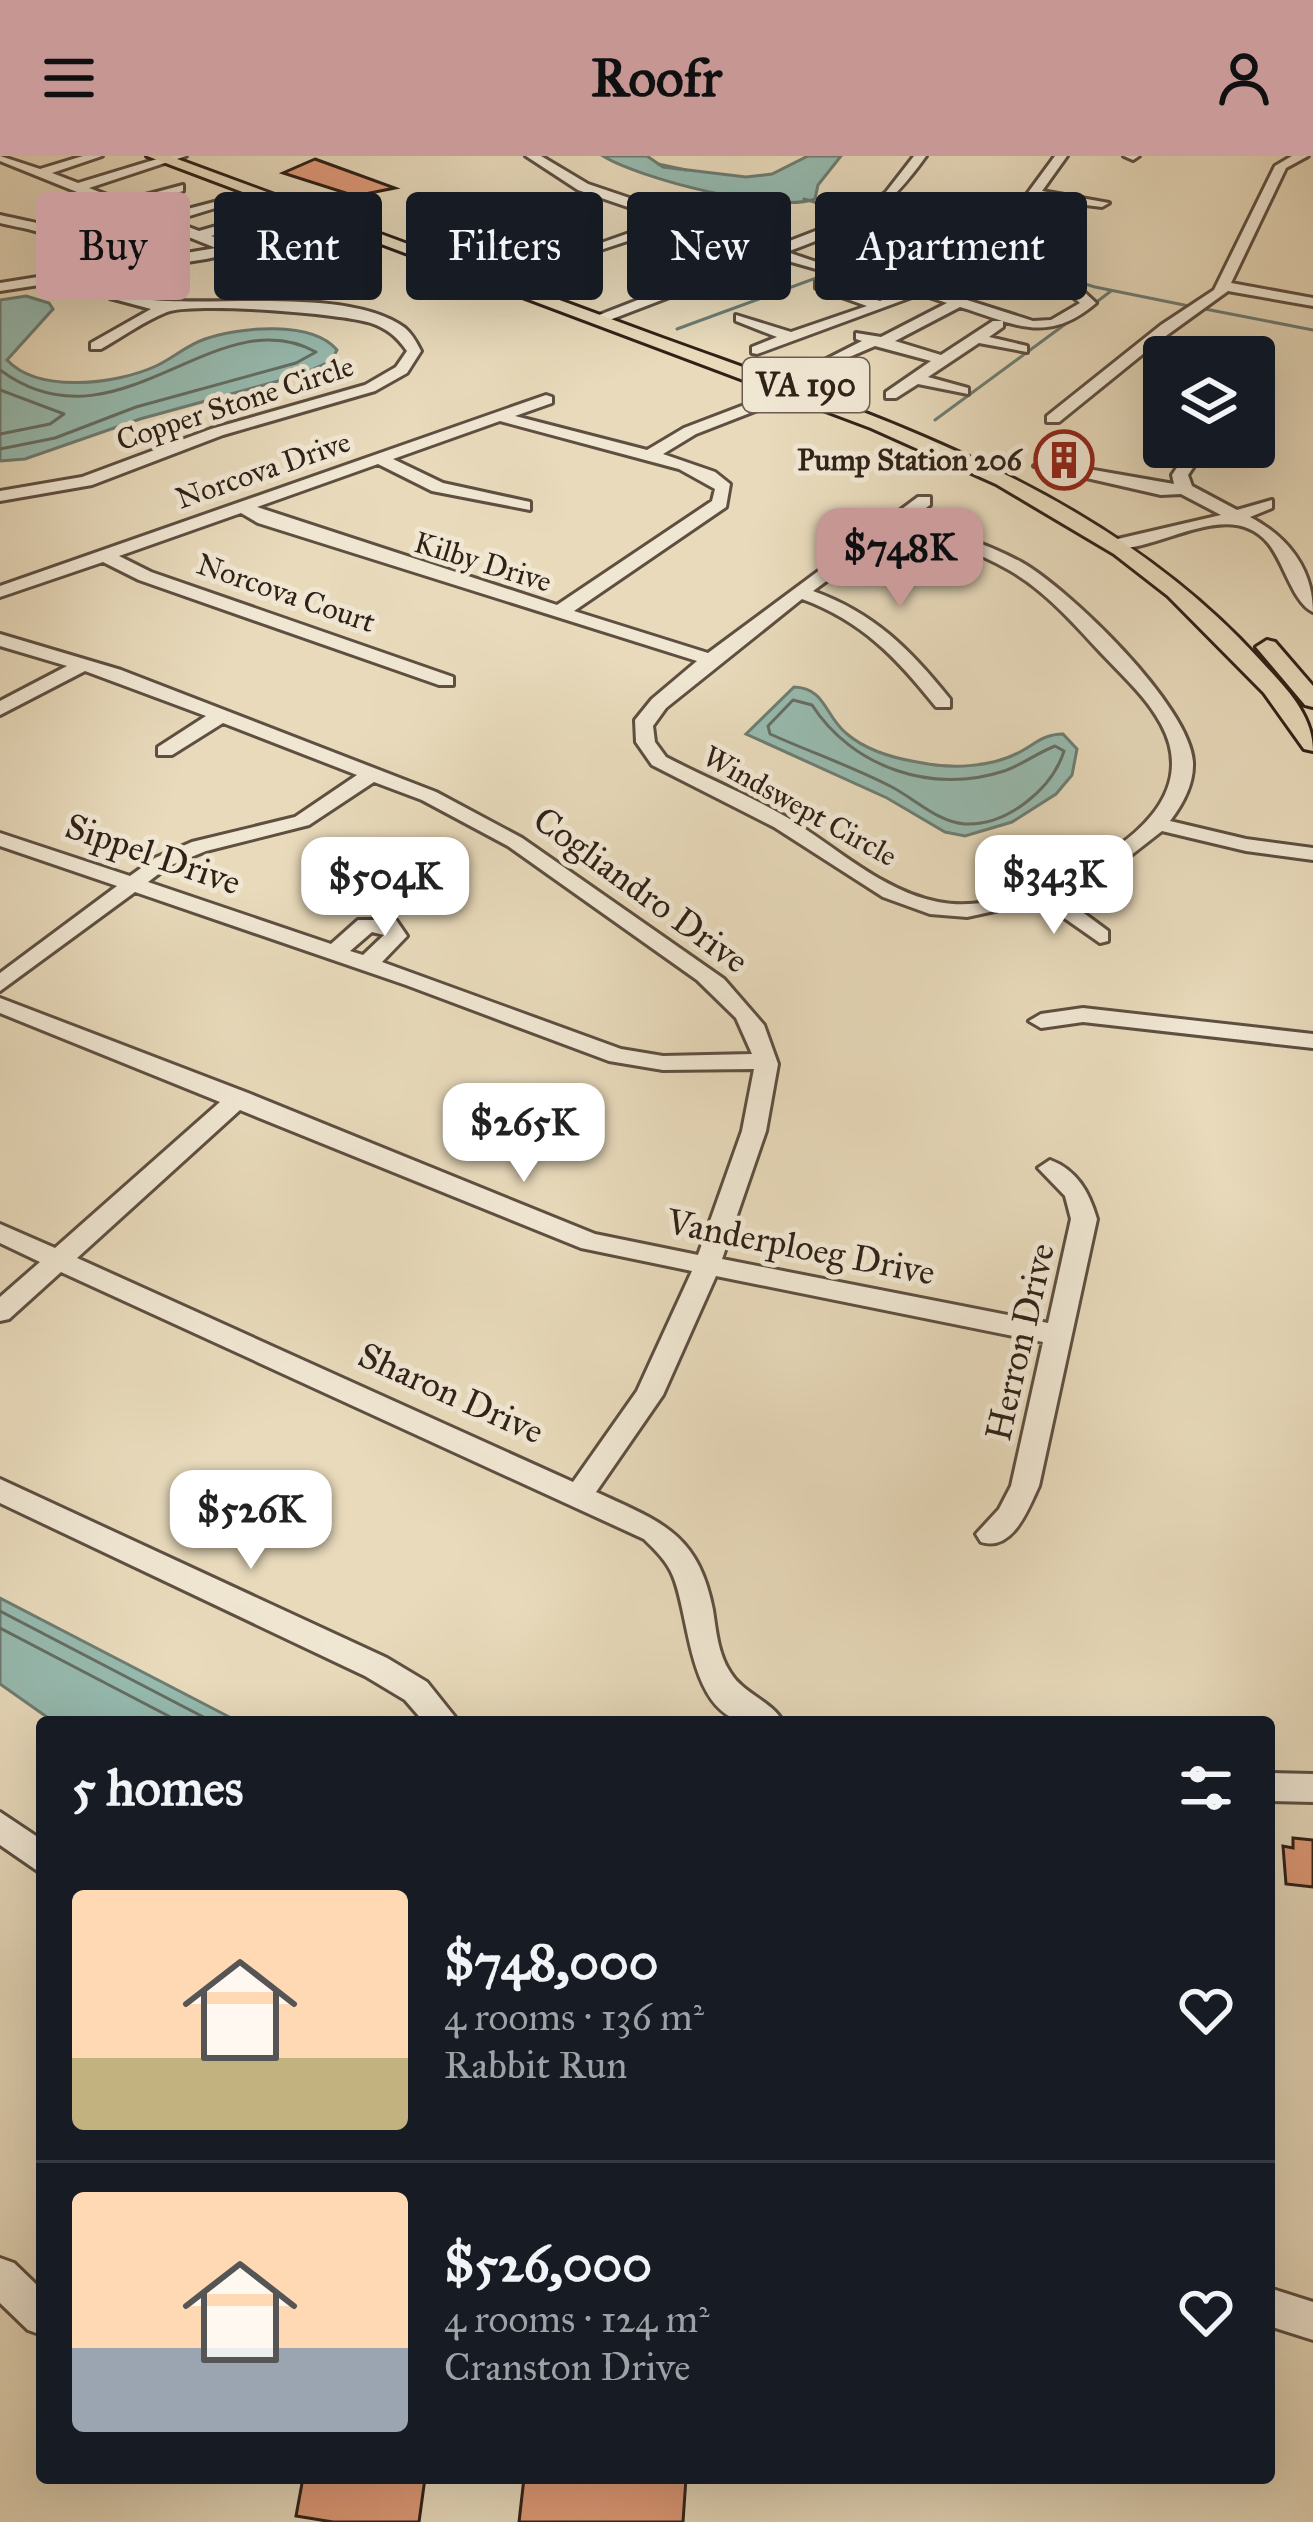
<!DOCTYPE html>
<html lang="en">
<head>
<meta charset="utf-8">
<style>
	body { margin:0; font-family:"IM FELL Great Primer",serif; background:#20242c; color:#f1f3f6; height:100vh; display:flex; flex-direction:column; font-size:45px; white-space:nowrap }
	* { box-sizing:border-box; margin:0 }
	p { font-size:39px; color:#9ea1a6 }
	.icon { flex:none; width:66px; height:66px; fill:none; stroke:currentColor; stroke-width:2; stroke-linecap:round; stroke-linejoin:round }
	.map { position:relative; flex:1; overflow:hidden }
	.drawer { position:absolute; left:36px; top:1560px; width:1239px; height:768px; display:flex; flex-direction:column; background:#171b24; border-radius:12px; box-shadow:0 12px 48px #0002 }
	.drawer>* { flex:none }
	.banner { position:absolute; left:36px; top:36px; width:1242px; height:108px; display:flex; gap:24px }
	.buttons { position:absolute; left:1143px; top:180px; display:grid; gap:24px }
	.buttons a { display:grid; place-items:center; width:132px; height:132px; border-radius:12px; background:#171b24; box-shadow:0 12px 48px #0002; font-size:60px }
	.price { position:absolute; translate:-50% -102px; padding:0 27px; border-radius:24px; background:#fff; color:#222; font-size:39px; line-height:78px; filter:drop-shadow(0 3px 6px #0008) }
	.price::after { content:''; position:absolute; left:50%; top:72px; width:36px; height:27px; margin-left:-18px; background:inherit; clip-path:polygon(0 0,100% 0,50% 100%) }
	.price.current { background:#c59692; color:#111 }
	ul { padding:0; list-style:none }
	li { display:flex; align-items:center; gap:36px; height:300px; padding:0 36px }
	li+li { border-top:3px solid #363941 }
	li span { display:grid; place-items:center; flex:none; width:336px; height:240px; border-radius:12px; color:#555 }
	li>.icon { margin-inline-start:auto }
	span .icon { width:144px; height:144px; fill:#fffc; stroke-width:1 }
	li b { font-size:51px }
	h2 { display:flex; justify-content:space-between; align-items:center; height:144px; padding:0 36px; font-size:51px }
	.tag { padding:0 42px; border-radius:12px; background:#171b24; box-shadow:0 12px 48px #0002; font-size:42px; line-height:108px }
	.tag.current { background:#c59692; color:#111 }
	header { display:flex; justify-content:space-between; align-items:center; height:156px; padding:0 36px; background:#c59692; color:#111; font-size:54px; font-weight:700 }
	.map>svg:first-child { display:block }
	.water { fill:#97bbb0; stroke:#6e7d73; stroke-width:3 }
	.lines { fill:none; stroke-linecap:round; stroke-linejoin:round }
	.shore { stroke:#646e64; stroke-width:3 }
	.stream { stroke:#6e7d73; stroke-width:3 }
	.building { fill:#e09a78; stroke:#302118; stroke-width:3 }
	.minor-casing { stroke:#5e4f41; stroke-width:6 }
	.major-casing { stroke:#302118; stroke-width:6 }
	.minor { fill:#f0e7d3; fill-rule:evenodd }
	.major { fill:#e8dabb; fill-rule:evenodd }
	.labels { text-anchor:middle; dominant-baseline:central; stroke-width:10; stroke-linejoin:round; paint-order:stroke }
	.far-street-label { font-size:30px; fill:#302118; stroke:#f0e7d3 }
	.far-poi-label { font-size:30px; font-weight:bold; fill:#302118; stroke:#f0e7d3; text-anchor:end }
	.shield { fill:#f0e7d3; stroke:#6a5c50; stroke-width:3 }
	.shield-label { font-size:33px; font-weight:bold; fill:#302118 }
	.street-label { font-size:36px; fill:#302118; stroke:#f0e7d3 }
</style>
</head>
<body>
<header><svg class="icon" aria-label="menu" viewBox="0 0 24 24"><path d="M4 6h16M4 12h16M4 18h16"/></svg>Roofr<svg class="icon" aria-label="person" viewBox="0 0 24 24"><circle cx="12" cy="8" r="4"/><path d="M4 21q1-7 8-7t8 7"/></svg></header>
<div class="map">
<svg width="1313" height="2366" viewBox="0 0 1313 2366">
	<rect width="100%" height="100%" fill="#e8dabb"/>
	<filter id="stains"><feTurbulence type="fractalNoise" baseFrequency=".00167" numOctaves="4"/><feColorMatrix values="0 0 0 0 .2 0 0 0 0 .09 0 0 0 0 .02 0 0 0 .5 -.17"/></filter>
	<radialGradient id="worn" r=".72"><stop offset=".6" stop-color="#630" stop-opacity="0"/><stop offset="1" stop-color="#630" stop-opacity=".3"/></radialGradient>
	<path class="water" d="M603,0h44l16,11 83,10 26,-3 36,-18h33l-23,29 -3,14c-40,15 -177,-21 -212,-43z
		M26,140l23,7 4,6 -46,51c32,34 110,24 149,6 17,-8 31,-21 49,-27 34,-12 107,-19 132,11l-6,11 -31,14 -160,44 -115,40 -25,2v-161z
		M794,531c32,1 31,30 53,47 19,16 46,24 70,28 33,7 73,6 103,-10 15,-8 24,-18 43,-18l14,15 -5,26 -16,19 -44,28 -47,14 -20,-4 -58,-34 -141,-64z
		M0,1442l239,124h-185l-54,-38z"/>
	<g class="lines">
		<path class="shore" d="M0,214c117,87 216,-74 316,-18l-20,11 -160,44 -81,31 -55,11
			M0,234l64,24 -14,10 -50,10
			M793,544l19,5c40,62 120,90 192,66 18,-6 33,-18 51,-25l9,5c-12,38 -57,75 -99,73 -28,-2 -51,-26 -75,-38 -39,-20 -80,-34 -120,-52l-2,-8z
			M0,1455l213,111
			M0,1472l180,94"/>
		<path class="stream" d="M658,8l28,6
			M804,43l54,16
			M869,63l226,68 94,19
			M1090,151l21,-16
			M1205,153l108,21
			M677,173l248,-91
			M935,264l144,-106"/>
	</g>
	<path class="building" d="M315,3l80,29 -40,8 -72,-23z
		M1293,1682l20,2v47l-27,-3 -3,-38 10,2z
		M303,2322h122l-6,44h-86l-37,-6z
		M524,2322h162l-3,44h-164z"/>
	<g class="lines">
		<g class="minor-casing">
			<path id="minor" d="M0,0l40,13 43,-13h19l-50,17 26,10 89,-27h19l-97,32 34,13 60,-16v6l-48,15 26,10 61,-16v6l-49,15 26,10 60,-17v6l-48,16c43,17 93,-25 140,-23l-5,16 -140,30 -102,16 16,17 23,7c69,9 206,-13 262,29 7,6 12,15 16,23l-14,22 -32,18 -152,44 -131,50 -92,16v-10l82,-14 129,-48 154,-44 31,-18 11,-16c-10,-14 -19,-22 -36,-28 -30,-10 -178,-21 -204,-11 -23,9 -45,25 -66,37h-10v-6l60,-34 -41,-11 -19,-21 -91,14v-8l88,-14c-14,-35 -55,-38 -88,-46v-8c37,9 84,12 101,52l115,-19 -216,-87zM337,65l-1,2 -46,10z
				M526,0h15l47,28 186,63 83,-32 29,-23 28,-36h12c-45,63 -69,69 -139,96l47,16v6l-60,-17 -175,67 -5,-1v-6l167,-65 -82,-28 -112,37v-6l99,-35 -88,-30z
				M1055,0h12l-25,35 67,12 -7,4 -65,-8 -21,28 15,11 46,8 -5,7 -50,-9 -20,-16z
				M1124,0h15l-6,4z
				M1292,0h16l-22,12 -55,115 82,15v8l-85,-15 -65,47 72,19h-28l-53,-12 -95,77h-12v-6l114,-91 53,-35 61,-124z
				M930,89l153,46 13,12c-49,42 -81,21 -136,4l-65,34 46,14 52,-34h10v6l-14,10 38,9v6l-48,-9 -51,34 40,11v6l-50,-10 -22,14h-10v-6l45,-31 -56,-15 -42,18 -24,15 -13,16 -100,39 -33,20 52,18 15,12 -4,23 -152,104 134,42 210,-156h12v8l-21,15c38,12 77,23 112,42 48,27 169,144 172,200 1,22 -10,42 -23,59l76,18 67,9v12l-67,-9 -84,-20 -41,32 -63,31 50,37v10l-8,2 -60,-42 -73,16 -37,-3 -47,-17 -109,-70 -122,-62 -16,-23 -1,-22 17,-21 45,-38 -439,-138 -17,-10 -122,43 32,16 302,105v8h-14l-300,-105 -36,-18 -103,35v-11l546,-191 6,2v6l-37,13 132,34 37,-22 102,-39 13,-16 63,-32 -6,-2v-6l25,4 66,-34 -27,-9 -163,60 -5,-1v-6l25,-10 -41,-16v-6l55,17 76,-26 -51,-18v-6l64,19 26,-11 -44,-14 4,-11zM930,97l143,44 7,6 -29,17 -18,1 -157,-50zM500,265l179,48 36,20 -3,12 -155,104 -300,-98 121,-43 54,27 98,19v-8l-87,-19 -50,-24zM898,372c38,11 77,22 111,42 37,21 65,54 94,85 21,22 44,43 58,69 39,71 -34,124 -92,149 -40,19 -85,38 -131,29 -56,-11 -102,-55 -150,-84 -39,-23 -82,-40 -122,-61l-11,-15 -2,-16 13,-18 136,-109c60,22 95,59 134,108h14v-8c-40,-50 -76,-86 -137,-108z
				M1191,291h16l-19,28 4,11 45,24 35,-10v8l-22,9c38,20 63,52 63,95 -20,-9 -29,-50 -45,-69 -40,-47 -109,10 -159,6v-8l112,-26 -40,-21 -20,1 -127,-29 8,-5 132,23 -2,-9z
				M0,478l121,36 315,122 86,46 202,141 40,46 14,39 -12,67 -44,128 326,64 23,-104 -6,-23 -27,-28 12,-8c27,10 39,32 47,59l-58,267c-11,23 -26,66 -58,56l-5,-8 23,-25 12,-23 32,-144 -327,-66 -53,119 -67,97c65,30 102,41 117,118 3,20 5,44 17,62 13,22 42,29 53,50 -12,0 -27,2 -38,0 -57,-11 -55,-106 -72,-146 -6,-15 -18,-26 -29,-37l-583,-267 -52,47 -9,2v-24l40,-35 -40,-19v-19l55,24 165,-146 -220,-89v-15l248,95 347,141 103,21 44,-124 12,-62 -91,1 -54,-9 -203,-76 -271,-93 -135,99v-18l117,-87 -117,-40v-13l130,43 25,-18 37,-16 103,-25 62,-42 -134,-52 -51,32h-14v-8l48,-31 -121,-45 -85,44v-14l67,-35 -67,-20zM374,626l48,18 86,46 189,134 39,38 16,36 -89,2 -42,-7 -239,-87 25,-26 -11,-16h-38l-27,24 -183,-62 21,-16 37,-15 103,-26zM372,776l12,3 -21,20 -13,-4zM240,954l341,138 111,23 -55,120 -64,91 -496,-224z
				M1083,852l230,26v14l-230,-26 -42,6 -12,-7 12,-7z
				M0,1323l387,179 40,24 32,40h-35l-19,-22 -40,-24 -365,-173z
				M1269,1617l44,1v28l-44,-1z
				M0,1656l42,28v34l-42,-29z
				M0,2102l14,5 28,27v45l-14,-5 -28,-27z
				M1269,2132l44,14v38l-44,-14z"/>
		</g>
		<g class="major-casing">
			<path id="major" d="M147,0h22c163,60 325,120 488,180 216,79 444,149 603,324 25,27 53,54 53,91l-9,-2 -40,-56 -96,-97 -54,-42 -118,-70 -125,-56z
				M1267,484l8,2 38,44v21l-8,-2 -49,-58z"/>
		</g>
		<use href="#minor" class="minor"/>
		<use href="#major" class="major"/>
	</g>
	<defs>
		<g id="building-ring" transform="scale(3)"><circle r="9.5" fill="#f0e7d3" stroke="#8f2418" stroke-width="1.5"/><path d="M-4-6H4V6H1V3H-1V6H-4ZM-2.5-4.3h1.7v1.8h-1.7ZM.8-4.3h1.7v1.8H.8ZM-2.5-1h1.7V.8h-1.7ZM.8-1h1.7V.8H.8Z" fill="#8f2418"/></g>
	</defs>
	<g fill-rule="evenodd">
		<use href="#building-ring" x="1064" y="304"/>
	</g>
	<g class="labels">
		<g class="far-street-label">
			<text transform="translate(235 247) rotate(-18)">Copper Stone Circle</text>
			<text transform="translate(263 314) rotate(-19)">Norcova Drive</text>
			<text transform="translate(483 406) rotate(17)">Kilby Drive</text>
			<text transform="translate(286 437) rotate(19)">Norcova Court</text>
			<text transform="translate(800 650) rotate(29)">Windswept Circle</text>
		</g>
		<g class="far-poi-label">
			<text x="1022" y="304">Pump Station 206</text>
		</g>
		<rect class="shield" x="743" y="202" width="126" height="54" rx="9"/>
		<g class="shield-label">
			<text x="806" y="229">VA 190</text>
		</g>
		<g class="street-label">
			<text transform="translate(153 698) rotate(19)">Sippel Drive</text>
			<text transform="translate(641 734) rotate(36)">Cogliandro Drive</text>
			<text transform="translate(801 1091) rotate(11)">Vanderploeg Drive</text>
			<text transform="translate(1020 1186) rotate(-77)">Herron Drive</text>
			<text transform="translate(451 1237) rotate(24)">Sharon Drive</text>
		</g>
	</g>
	<rect width="100%" height="100%" filter="url(#stains)"/>
	<rect width="100%" height="100%" fill="url(#worn)"/>
</svg>
<div class="buttons">
<a><svg class="icon" aria-label="layers" viewBox="0 0 24 24"><path d="M12 4l9 5-9 5-9-5zM3 14l9 5 9-5"/></svg></a>
</div>
<b class="price current" style="left:900px;top:454px">$748K</b>
<b class="price" style="left:1054px;top:781px">$343K</b>
<b class="price" style="left:385px;top:783px">$504K</b>
<b class="price" style="left:524px;top:1029px">$265K</b>
<b class="price" style="left:251px;top:1416px">$526K</b>
<div class="banner">
<a class="tag current">Buy</a>
<a class="tag">Rent</a>
<a class="tag">Filters</a>
<a class="tag">New</a>
<a class="tag">Apartment</a>
</div>
<section class="drawer">
<h2>5 homes<svg class="icon" aria-label="filters" viewBox="0 0 24 24"><path d="M4 7h16M4 17h16"/><circle cx="9" cy="7" r="2"/><circle cx="15" cy="17" r="2"/></svg></h2>
<ul>
<li><span style="background:linear-gradient(#ffd9b3 70%,#c2b280 0)"><svg class="icon" aria-label="home" viewBox="0 0 24 24"><path d="M3 11l9-7 9 7M6 9v11h12V9"/></svg></span><div><b>$748,000</b><p>4 rooms · 136 m²</p><p>Rabbit Run</p></div><svg class="icon" aria-label="heart" viewBox="0 0 24 24"><path d="M12 20l-8-8c-3-5 5-10 8-4 3-6 11-1 8 4z"/></svg></li>
<li><span style="background:linear-gradient(#ffd9b3 65%,#9aa5b1 0)"><svg class="icon" aria-label="home" viewBox="0 0 24 24"><path d="M3 11l9-7 9 7M6 9v11h12V9"/></svg></span><div><b>$526,000</b><p>4 rooms · 124 m²</p><p>Cranston Drive</p></div><svg class="icon" aria-label="heart" viewBox="0 0 24 24"><path d="M12 20l-8-8c-3-5 5-10 8-4 3-6 11-1 8 4z"/></svg></li>
</ul>
</section>
</div>
</body>
</html>
